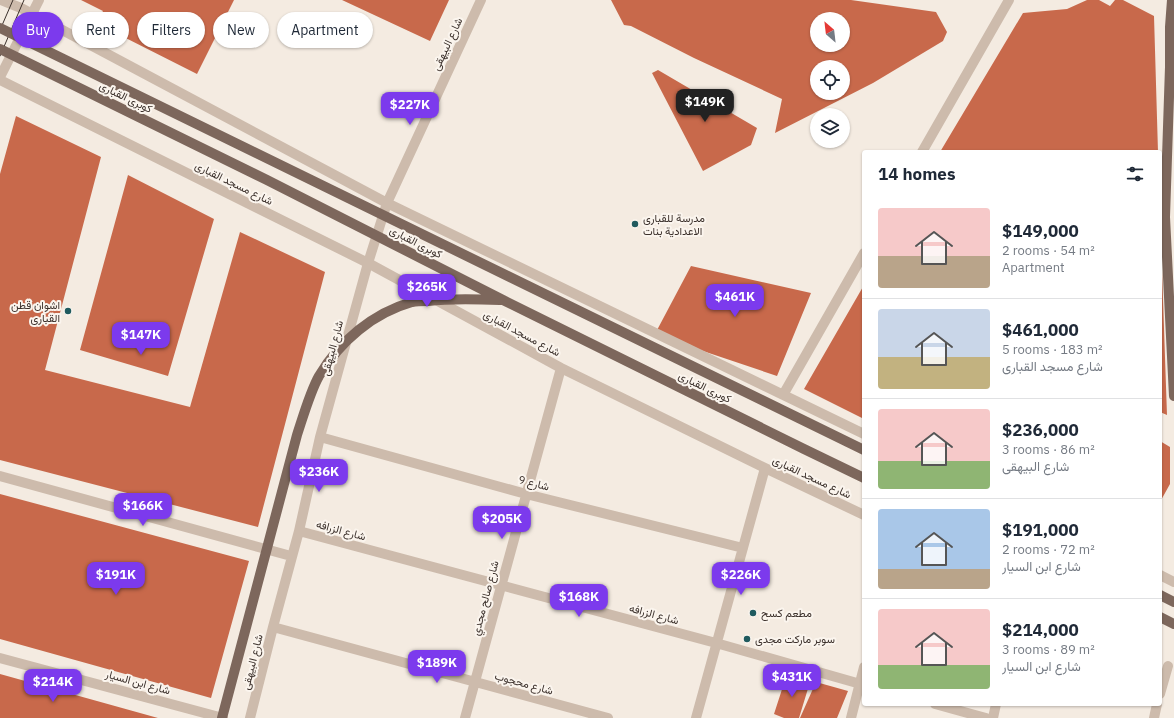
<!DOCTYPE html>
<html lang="en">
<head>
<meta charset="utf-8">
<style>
	body { margin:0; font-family:"IBM Plex Sans",Vazirmatn,sans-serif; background:#f6f6f7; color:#1f2937; height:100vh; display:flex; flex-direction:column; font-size:15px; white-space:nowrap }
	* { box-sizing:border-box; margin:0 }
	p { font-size:13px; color:#747a83 }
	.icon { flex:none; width:22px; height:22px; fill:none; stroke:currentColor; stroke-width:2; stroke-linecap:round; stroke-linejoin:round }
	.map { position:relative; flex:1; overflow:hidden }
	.side { position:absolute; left:862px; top:150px; width:300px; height:556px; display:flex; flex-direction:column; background:#fff; border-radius:4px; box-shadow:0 1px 3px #0004 }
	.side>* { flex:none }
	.top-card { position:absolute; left:12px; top:12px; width:380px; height:36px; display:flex; gap:8px }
	.needle { width:26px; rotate:332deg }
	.fabs { position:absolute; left:810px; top:12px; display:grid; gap:8px }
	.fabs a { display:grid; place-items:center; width:40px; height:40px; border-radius:50%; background:#fff; box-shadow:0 1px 3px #0004; font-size:20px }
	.price { position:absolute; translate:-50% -34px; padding:0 9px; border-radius:8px; background:#7c3aed; color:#fff; font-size:13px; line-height:26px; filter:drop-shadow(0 1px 2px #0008) }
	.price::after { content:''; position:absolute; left:50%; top:24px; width:12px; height:9px; margin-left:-6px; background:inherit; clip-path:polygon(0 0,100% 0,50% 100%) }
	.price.current { background:#222; color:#fff }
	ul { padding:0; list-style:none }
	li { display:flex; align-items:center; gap:12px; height:100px; padding:0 16px }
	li+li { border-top:1px solid #e0e1e3 }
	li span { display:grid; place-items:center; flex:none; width:112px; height:80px; border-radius:4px; color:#555 }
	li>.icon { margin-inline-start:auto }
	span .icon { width:48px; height:48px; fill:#fffc; stroke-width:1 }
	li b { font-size:17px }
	h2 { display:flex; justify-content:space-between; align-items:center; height:48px; padding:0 16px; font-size:17px }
	.chip { padding:0 14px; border-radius:18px; background:#fff; box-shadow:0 1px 3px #0004; font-size:14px; line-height:36px }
	.chip.current { background:#7c3aed; color:#fff }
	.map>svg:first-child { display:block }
	.building { fill:#c8694b; fill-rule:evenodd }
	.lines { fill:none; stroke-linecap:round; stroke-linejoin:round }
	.minor { stroke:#cdbbac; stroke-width:10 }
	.major { stroke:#7d675c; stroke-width:10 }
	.tram { stroke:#3b302b; stroke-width:1 }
	.major-bridge { stroke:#7d675c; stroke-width:10 }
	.poi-dot { fill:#1f5a5e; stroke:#fbf5ee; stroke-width:1.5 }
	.labels { text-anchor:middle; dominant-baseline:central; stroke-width:4; stroke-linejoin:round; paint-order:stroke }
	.street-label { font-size:11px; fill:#3b302b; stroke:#fbf5ee }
	.poi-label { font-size:11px; fill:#3b302b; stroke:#fbf5ee; text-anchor:start }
</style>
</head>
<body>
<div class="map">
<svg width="1174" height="718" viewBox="0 0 1174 718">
	<rect width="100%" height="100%" fill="#f4ebe1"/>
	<path class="building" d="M81,0h153l-37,74 -101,-51 7,-12z
		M342,0h107l-19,41z
		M611,0h240l85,12 11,20 -4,9 -70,42 -98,50 7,-34 -88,-41 -63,-32 -7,-1zM817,19h26v26h-26zM817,67h26v26h-26z
		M1087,0h12l11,6 5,-6h8l31,16 4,136h-218l83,-139 44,-4z
		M658,70l99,58 -6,17 -48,26 -51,-98z
		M16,116l85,41 -56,213 145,37 50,-175 85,40 -67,255 -258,-67v-286z
		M128,175l86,44 -46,157 -88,-26z
		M1160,242h1l6,173 -7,-3z
		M691,266l120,27 -34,83 -86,-29 -35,-15z
		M864,285v134l-60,-30z
		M1160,441l10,6v37l-10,18z
		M0,494l249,67 -38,137 -211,-59z
		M0,674l158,44h-158z
		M786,677l24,5 -11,36h-15l-10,-4z
		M816,682l32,9 -11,27h-37z"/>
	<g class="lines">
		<path class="minor" d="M1,0l20,8 366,195 477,231
			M0,77l39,-77
			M0,80l368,183 193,105 204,100 99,47
			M922,152l87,-152
			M783,395l81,-142
			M320,437l206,57 217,54
			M0,476l291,80
			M299,531l417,112 148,42
			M1160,575l14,7
			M273,627l335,91
			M0,658l223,60
			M1160,694l8,-28
			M935,704l51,14
			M250,718l23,-91 26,-96 21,-94 48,-174 19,-60 94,-203
			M465,718l96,-350
			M696,718l69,-250
			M851,718l13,-51
			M993,718l3,-14
			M1154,718l3,-14"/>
		<path class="major" d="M1172,0l-2,27v40l-5,150 9,179
			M1160,595l14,7
			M1160,617l14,7"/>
		<path class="tram" d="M0,30l13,-30
			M0,56l24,-56"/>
		<path class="major-bridge" d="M0,28l864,422
			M0,49l267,131 236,120 301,149 60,29
			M222,718l75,-283c6,-18 13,-43 22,-59 21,-35 54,-63 93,-74 5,-1 11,-1 16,-1 24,-3 48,-2 72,-1"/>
	</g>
	<g class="poi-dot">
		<circle cx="635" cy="224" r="4"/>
		<circle cx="68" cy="311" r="4"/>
		<circle cx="753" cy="613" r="4"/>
		<circle cx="747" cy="639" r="4"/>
	</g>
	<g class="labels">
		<g class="street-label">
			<text transform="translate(447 44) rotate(-65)">شارع البيهقى</text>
			<text transform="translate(126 97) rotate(26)">كوبرى القبارى</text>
			<text transform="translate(234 183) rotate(26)">شارع مسجد القبارى</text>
			<text transform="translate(416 242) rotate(27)">كوبرى القبارى</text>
			<text transform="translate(522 333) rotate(28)">شارع مسجد القبارى</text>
			<text transform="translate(332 348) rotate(-75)">شارع البيهقى</text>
			<text transform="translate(705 387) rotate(26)">كوبرى القبارى</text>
			<text transform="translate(812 477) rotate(25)">شارع مسجد القبارى</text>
			<text transform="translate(534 483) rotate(14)">شارع 9</text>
			<text transform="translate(341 530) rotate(15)">شارع الزرافه</text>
			<text transform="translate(485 598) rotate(-75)">شارع صالح مجدي</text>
			<text transform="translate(654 614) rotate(15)">شارع الزرافه</text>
			<text transform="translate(252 662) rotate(-76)">شارع البيهقى</text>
			<text transform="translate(138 682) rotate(15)">شارع ابن السيار</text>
			<text transform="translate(524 683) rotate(15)">شارع محجوب</text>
		</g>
		<g class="poi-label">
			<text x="643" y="218">مدرسة للقبارى<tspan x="643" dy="13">الاعدادية بنات</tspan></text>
			<text x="60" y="305" text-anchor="end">اشوان قطن<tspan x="60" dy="13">القبارى</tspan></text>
			<text x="761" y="613">مطعم كسح</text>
			<text x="755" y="639">سوبر ماركت مجدى</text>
		</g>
	</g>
</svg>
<div class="fabs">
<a><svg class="needle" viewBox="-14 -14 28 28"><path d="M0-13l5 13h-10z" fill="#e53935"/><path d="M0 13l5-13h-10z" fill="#747a83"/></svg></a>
<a><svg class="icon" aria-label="locate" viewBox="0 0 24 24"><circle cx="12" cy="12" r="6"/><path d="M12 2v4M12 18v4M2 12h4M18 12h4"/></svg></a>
<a><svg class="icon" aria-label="layers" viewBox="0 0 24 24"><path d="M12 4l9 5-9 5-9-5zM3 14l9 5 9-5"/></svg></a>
</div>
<b class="price current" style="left:705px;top:123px">$149K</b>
<b class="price" style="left:410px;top:126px">$227K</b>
<b class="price" style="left:427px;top:308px">$265K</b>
<b class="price" style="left:735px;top:318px">$461K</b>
<b class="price" style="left:141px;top:356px">$147K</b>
<b class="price" style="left:319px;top:493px">$236K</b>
<b class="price" style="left:143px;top:527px">$166K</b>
<b class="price" style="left:502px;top:540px">$205K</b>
<b class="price" style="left:116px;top:596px">$191K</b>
<b class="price" style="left:741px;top:596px">$226K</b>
<b class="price" style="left:579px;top:618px">$168K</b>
<b class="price" style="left:437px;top:684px">$189K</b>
<b class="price" style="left:792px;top:698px">$431K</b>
<b class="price" style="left:53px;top:703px">$214K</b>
<div class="top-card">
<a class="chip current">Buy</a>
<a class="chip">Rent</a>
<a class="chip">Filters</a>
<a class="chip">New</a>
<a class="chip">Apartment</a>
</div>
<section class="side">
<h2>14 homes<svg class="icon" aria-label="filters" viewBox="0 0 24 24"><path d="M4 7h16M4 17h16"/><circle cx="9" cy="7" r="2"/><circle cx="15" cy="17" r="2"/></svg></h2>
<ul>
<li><span style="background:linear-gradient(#f6c9c9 60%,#b9a48a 0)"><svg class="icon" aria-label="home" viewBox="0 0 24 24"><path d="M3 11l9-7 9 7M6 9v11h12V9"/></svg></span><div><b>$149,000</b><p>2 rooms · 54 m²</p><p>Apartment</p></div></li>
<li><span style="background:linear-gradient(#c9d6e8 60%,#c2b280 0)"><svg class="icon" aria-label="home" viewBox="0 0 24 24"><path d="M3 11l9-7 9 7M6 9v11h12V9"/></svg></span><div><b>$461,000</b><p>5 rooms · 183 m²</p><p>شارع مسجد القبارى</p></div></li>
<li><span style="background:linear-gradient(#f6c9c9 65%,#8fb573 0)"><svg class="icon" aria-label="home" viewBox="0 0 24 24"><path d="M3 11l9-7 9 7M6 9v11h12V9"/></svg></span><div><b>$236,000</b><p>3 rooms · 86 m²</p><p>شارع البيهقى</p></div></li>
<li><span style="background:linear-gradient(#a9c7e8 75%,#b9a48a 0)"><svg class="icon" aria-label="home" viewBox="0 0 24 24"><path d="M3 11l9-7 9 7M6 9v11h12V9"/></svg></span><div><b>$191,000</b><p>2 rooms · 72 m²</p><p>شارع ابن السيار</p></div></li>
<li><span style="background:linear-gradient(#f6c9c9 70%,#8fb573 0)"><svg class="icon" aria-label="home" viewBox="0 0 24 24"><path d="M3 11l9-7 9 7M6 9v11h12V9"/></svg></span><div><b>$214,000</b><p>3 rooms · 89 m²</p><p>شارع ابن السيار</p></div></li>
</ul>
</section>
</div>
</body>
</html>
